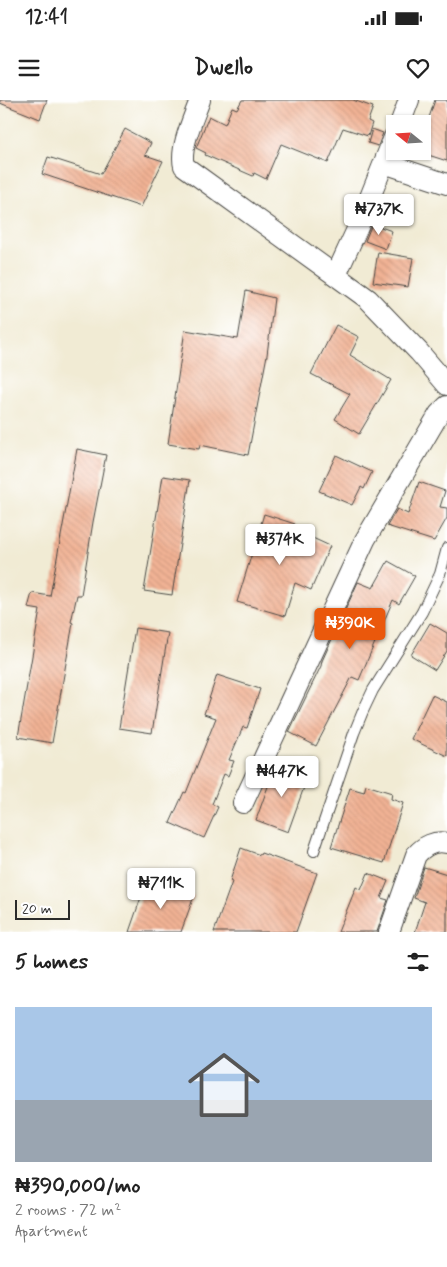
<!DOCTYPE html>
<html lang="en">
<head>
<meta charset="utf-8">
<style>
	body { margin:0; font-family:Mynerve,sans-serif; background:#f6f6f6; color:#222; height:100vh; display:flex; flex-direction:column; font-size:19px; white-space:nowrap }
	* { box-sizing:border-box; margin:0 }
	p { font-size:16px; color:#767676 }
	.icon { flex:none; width:28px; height:28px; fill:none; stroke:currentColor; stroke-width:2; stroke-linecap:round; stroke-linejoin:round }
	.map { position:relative; height:832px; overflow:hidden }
	.panel { display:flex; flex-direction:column; background:#fff; flex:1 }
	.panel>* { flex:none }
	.needle { width:32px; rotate:288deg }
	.fabs { position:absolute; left:386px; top:15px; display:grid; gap:10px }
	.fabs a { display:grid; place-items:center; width:45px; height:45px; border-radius:0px; background:#fff; box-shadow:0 1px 4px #0004; font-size:25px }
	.scale { position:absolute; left:15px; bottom:12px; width:55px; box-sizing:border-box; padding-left:5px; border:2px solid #2b2b2b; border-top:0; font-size:14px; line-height:18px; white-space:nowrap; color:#2b2b2b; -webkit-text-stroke:4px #fff; paint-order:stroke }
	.price { position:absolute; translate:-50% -42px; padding:0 11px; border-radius:5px; background:#fff; color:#222; font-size:16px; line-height:32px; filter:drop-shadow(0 1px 2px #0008) }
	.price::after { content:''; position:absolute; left:50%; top:30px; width:15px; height:11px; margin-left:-8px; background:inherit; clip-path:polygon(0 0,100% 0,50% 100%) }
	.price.active { background:#ea580c; color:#fff }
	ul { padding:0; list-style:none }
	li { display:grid; align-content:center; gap:10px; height:265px; padding:0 15px }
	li+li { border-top:1px solid #e0e0e0 }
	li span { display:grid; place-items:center; height:155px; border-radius:0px; color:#555 }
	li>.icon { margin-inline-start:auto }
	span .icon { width:90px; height:90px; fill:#fffc; stroke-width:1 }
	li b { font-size:21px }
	h2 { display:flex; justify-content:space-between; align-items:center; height:60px; padding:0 15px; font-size:21px }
	.status { display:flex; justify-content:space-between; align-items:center; height:35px; padding:0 25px; background:#fff; direction:ltr }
	.status svg { height:14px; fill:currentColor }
	header { display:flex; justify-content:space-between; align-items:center; height:65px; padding:0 15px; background:#fff; font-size:22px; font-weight:700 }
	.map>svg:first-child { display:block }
	.building { fill:url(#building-back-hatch) }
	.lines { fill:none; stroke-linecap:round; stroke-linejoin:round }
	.service-casing { stroke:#494844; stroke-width:12 }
	.minor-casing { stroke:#494844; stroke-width:22 }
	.service { stroke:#fff; stroke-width:10 }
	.minor { stroke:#fff; stroke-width:20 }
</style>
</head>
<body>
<div class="status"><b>12:41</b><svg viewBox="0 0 49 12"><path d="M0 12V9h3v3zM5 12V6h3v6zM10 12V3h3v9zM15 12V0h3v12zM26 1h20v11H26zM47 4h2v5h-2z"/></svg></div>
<header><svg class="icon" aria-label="menu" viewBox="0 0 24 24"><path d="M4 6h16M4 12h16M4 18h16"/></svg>Dwello<svg class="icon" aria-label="heart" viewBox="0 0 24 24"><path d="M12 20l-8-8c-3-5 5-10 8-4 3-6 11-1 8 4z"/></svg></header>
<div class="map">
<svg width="447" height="832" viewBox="0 0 447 832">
	<defs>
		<pattern id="building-back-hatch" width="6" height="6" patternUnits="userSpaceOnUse" patternTransform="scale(1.25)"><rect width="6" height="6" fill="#f1b294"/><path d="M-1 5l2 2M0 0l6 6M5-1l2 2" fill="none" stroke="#cf9980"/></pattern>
	</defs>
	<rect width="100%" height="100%" fill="#fff"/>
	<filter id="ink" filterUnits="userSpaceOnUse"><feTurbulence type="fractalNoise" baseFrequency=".02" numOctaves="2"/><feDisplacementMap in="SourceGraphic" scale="10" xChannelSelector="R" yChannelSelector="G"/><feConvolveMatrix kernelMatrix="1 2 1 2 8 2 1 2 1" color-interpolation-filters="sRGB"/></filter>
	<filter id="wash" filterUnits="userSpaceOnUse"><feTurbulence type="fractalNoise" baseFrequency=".0096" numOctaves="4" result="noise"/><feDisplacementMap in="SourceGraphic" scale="20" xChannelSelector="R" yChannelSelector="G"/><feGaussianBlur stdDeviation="1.12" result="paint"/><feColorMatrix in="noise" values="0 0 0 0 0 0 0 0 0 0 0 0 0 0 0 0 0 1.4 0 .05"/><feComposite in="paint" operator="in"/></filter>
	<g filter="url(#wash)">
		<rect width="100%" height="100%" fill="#f1ebd4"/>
		<g id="blocks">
			<path class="building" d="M0,0h47l-7,19 -40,-16z
				M242,0h111l20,7 -5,14 4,2 -4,13 -25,-8 -15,35 -47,-19 -15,35 -12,-6 -1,3 -48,-21 1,-2 -10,-5 13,-32 16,8 7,-17 5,2z
				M435,0h12v61l-25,-8v-15z
				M125,29l26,14 -6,12 18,6 -22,46 -99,-33 6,-17 53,17z
				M372,29l11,4 -5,13 -10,-3z
				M372,124l20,7 -6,18 -21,-8z
				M378,152l35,6 -5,29 -35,-5z
				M246,191l28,7 -7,57 -19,100 -48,-10 -1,4 -31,-5 17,-114 53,9z
				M336,225l23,12 -9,18 41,25 -32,54 -24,-15 15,-25 -39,-20z
				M77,349l29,6 -13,67 -12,73h-4l-6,27 2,1 -21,120 -34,-6 22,-127 -12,-2 4,-15 18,3z
				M336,355l36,17 -8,17 -3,-2 -9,18 -33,-14z
				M163,376l27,4 -18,115 -28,-4z
				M419,382l26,9 -5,16 7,1v10l-13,23 -47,-15 10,-17 11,5z
				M264,414l31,10 -2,5 37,17 -19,44 -16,-7 -10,33 -48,-14z
				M388,461l27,15 -16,28 -6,-4 -34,80 -7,-3 -36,69 -27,-14 32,-66 1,-5 36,-79 15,6z
				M430,523l17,10v18l-12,19 -24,-15z
				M135,528l33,5 -16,100 -33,-5z
				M217,575l43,14 -13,39 -4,-1 -14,33 5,1 -6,15 -4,-2 -12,30 6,3 -14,31 -34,-15 14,-31 2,1 30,-75 -12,-4z
				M432,595l15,7v54l-36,-17z
				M276,664l32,12 -20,56 -32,-12z
				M366,685l26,8 -1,6 12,4 -19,60 -53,-16 19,-59 14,4z
				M241,748l19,7 1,-2 56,20 -21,59h-82l18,-50 -2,-1z
				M424,767l23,7v58h-32l10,-30 -11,-4z
				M368,773l20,8 -7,17 7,2 -11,32h-39l18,-45 5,3z
				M147,780l47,16 -13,36h-52z"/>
		</g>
	</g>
	<g filter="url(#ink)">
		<use href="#blocks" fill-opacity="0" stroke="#494844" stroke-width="1"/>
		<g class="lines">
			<g class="service-casing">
				<path id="service" d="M314,751l40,-118 9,-22 10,-21 49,-78 18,-38 7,-26"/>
			</g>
			<g class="minor-casing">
				<path id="minor" d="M200,0c-6,17 -21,48 -16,66l184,133 51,53 28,33
					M400,24l9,-24
					M384,63l63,21
					M336,175l22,-48 37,-92
					M243,703l122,-263 74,-126 8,-8
					M389,832l27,-77c8,-9 19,-15 31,-12"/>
			</g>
			<use href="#service" class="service"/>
			<use href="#minor" class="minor"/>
		</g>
	</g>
</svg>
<div class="fabs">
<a><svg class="needle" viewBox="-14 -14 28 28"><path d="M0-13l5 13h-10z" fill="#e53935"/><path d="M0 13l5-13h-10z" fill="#767676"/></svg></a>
</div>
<div class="scale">20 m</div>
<b class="price" style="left:379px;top:136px">₦737K</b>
<b class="price" style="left:280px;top:466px">₦374K</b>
<b class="price active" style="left:350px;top:550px">₦390K</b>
<b class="price" style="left:282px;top:698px">₦447K</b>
<b class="price" style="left:161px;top:810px">₦711K</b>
</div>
<section class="panel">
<h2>5 homes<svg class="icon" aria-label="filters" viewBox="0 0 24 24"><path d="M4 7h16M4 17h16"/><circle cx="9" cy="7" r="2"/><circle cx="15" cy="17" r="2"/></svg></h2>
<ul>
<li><span style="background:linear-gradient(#a9c7e8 60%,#9aa5b1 0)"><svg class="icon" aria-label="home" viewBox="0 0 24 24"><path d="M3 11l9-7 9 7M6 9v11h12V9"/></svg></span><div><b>₦390,000/mo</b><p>2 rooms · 72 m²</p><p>Apartment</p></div></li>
</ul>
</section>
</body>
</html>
